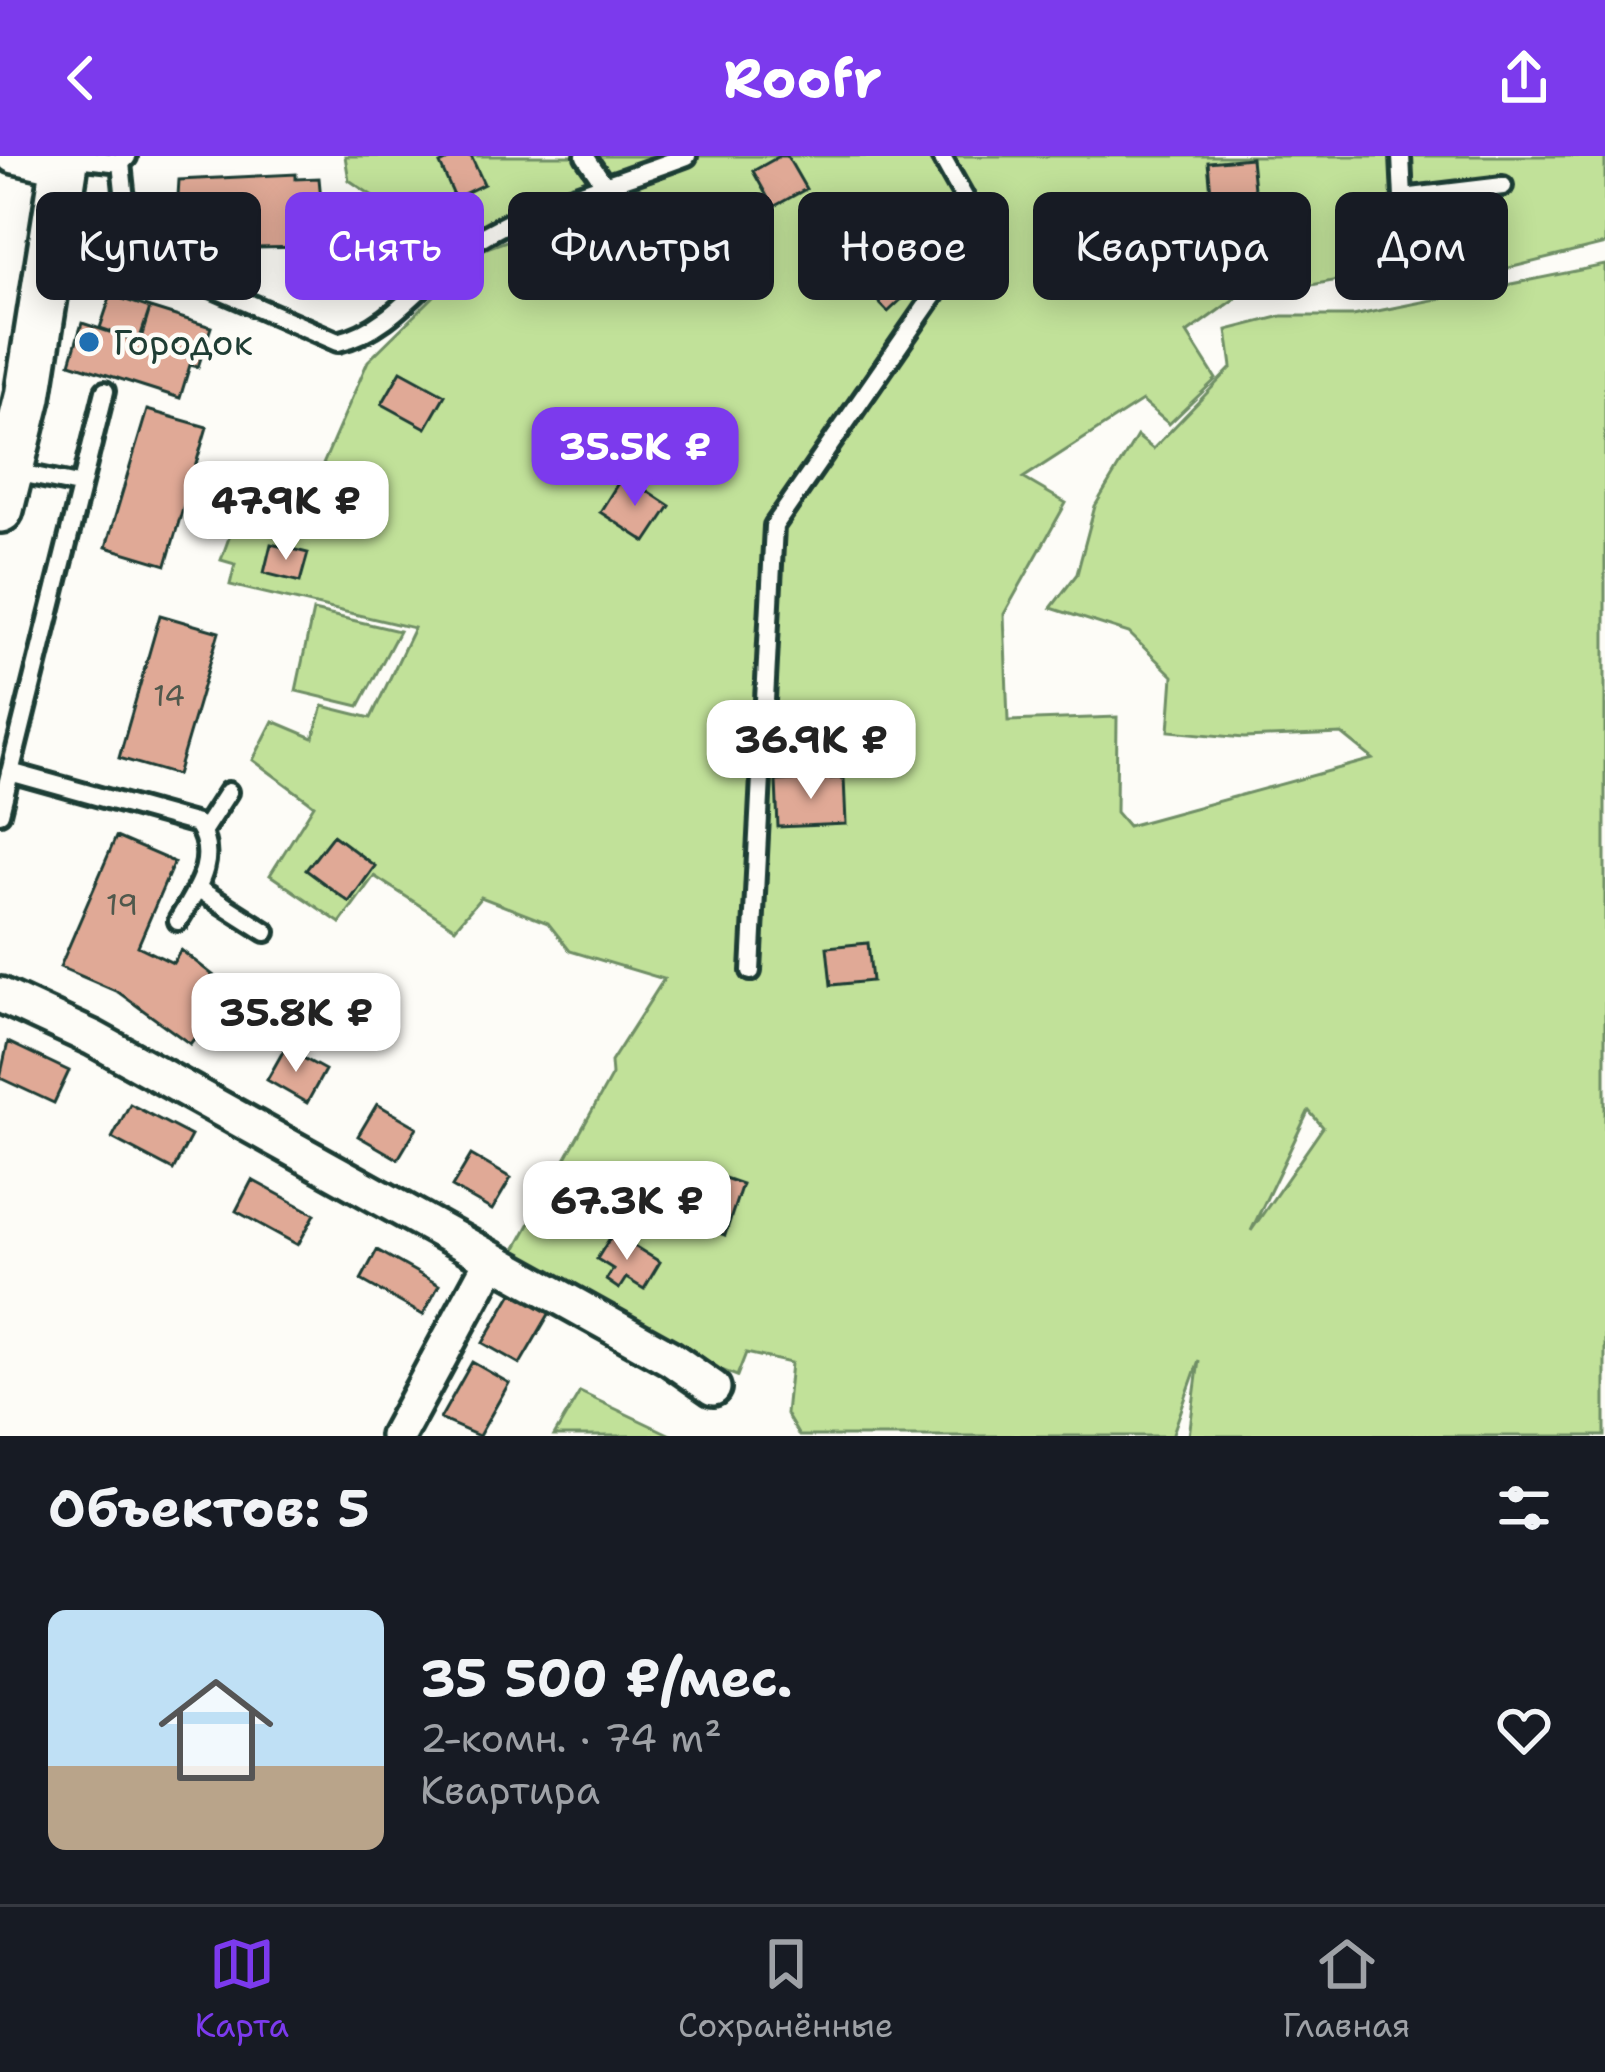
<!DOCTYPE html>
<html lang="ru">
<head>
<meta charset="utf-8">
<style>
	body { margin:0; font-family:"Shantell Sans",sans-serif; background:#242831; color:#f1f3f6; height:100vh; display:flex; flex-direction:column; font-size:45px; white-space:nowrap }
	* { box-sizing:border-box; margin:0 }
	p { font-size:39px; color:#9ea1a6 }
	.icon { flex:none; width:66px; height:66px; fill:none; stroke:currentColor; stroke-width:2; stroke-linecap:round; stroke-linejoin:round }
	.map { position:relative; height:1280px; overflow:hidden }
	.panel { display:flex; flex-direction:column; background:#171b24; flex:1 }
	.panel>* { flex:none }
	.banner { position:absolute; left:36px; top:36px; width:1533px; height:108px; display:flex; gap:24px }
	.price { position:absolute; translate:-50% -102px; padding:0 27px; border-radius:24px; background:#fff; color:#222; font-size:39px; line-height:78px; filter:drop-shadow(0 3px 6px #0008) }
	.price::after { content:''; position:absolute; left:50%; top:72px; width:36px; height:27px; margin-left:-18px; background:inherit; clip-path:polygon(0 0,100% 0,50% 100%) }
	.price.active { background:#7c3aed; color:#fff }
	ul { padding:0; list-style:none }
	li { display:flex; align-items:center; gap:36px; height:300px; padding:0 48px }
	li+li { border-top:3px solid #363941 }
	li span { display:grid; place-items:center; flex:none; width:336px; height:240px; border-radius:18px; color:#555 }
	li>.icon { margin-inline-start:auto }
	span .icon { width:144px; height:144px; fill:#fffc; stroke-width:1 }
	li b { font-size:51px }
	h2 { display:flex; justify-content:space-between; align-items:center; height:144px; padding:0 48px; font-size:51px }
	.chip { padding:0 42px; border-radius:18px; background:#171b24; box-shadow:0 6px 30px #0003; font-size:42px; line-height:108px }
	.chip.active { background:#7c3aed; color:#fff }
	header { display:flex; justify-content:space-between; align-items:center; height:156px; padding:0 48px; background:#7c3aed; color:#fff; font-size:54px; font-weight:700 }
	.menu { display:flex; justify-content:space-around; align-items:center; height:168px; border-top:3px solid #363941; background:#171b24; font-size:33px; color:#9ea1a6 }
	.menu a { display:grid; justify-items:center; gap:6px }
	.menu .active { color:#7c3aed }
	.map>svg:first-child { display:block }
	.green { fill:#c1e199; stroke:#708f66; stroke-width:3; fill-rule:evenodd }
	.building { fill:#e0a996; stroke:#1f3d34; stroke-width:3 }
	.lines { fill:none; stroke-linecap:round; stroke-linejoin:round }
	.service-casing { stroke:#1f3d34; stroke-width:26 }
	.minor-casing { stroke:#1f3d34; stroke-width:42 }
	.secondary-casing { stroke:#1f3d34; stroke-width:54 }
	.service { stroke:#fdfcf7; stroke-width:16 }
	.minor { stroke:#fdfcf7; stroke-width:33 }
	.secondary { stroke:#fdfcf7; stroke-width:45 }
	.poi-dot { fill:#1f6fb2; stroke:#fdfcf7; stroke-width:4.5 }
	.labels { text-anchor:middle; dominant-baseline:central; stroke-width:9; stroke-linejoin:round; paint-order:stroke }
	.number-label { font-size:30px; fill:#4f584c }
	.poi-label { font-size:36px; fill:#1f3d34; stroke:#fdfcf7; text-anchor:start }
</style>
</head>
<body>
<header><svg class="icon" aria-label="back" viewBox="0 0 24 24"><path d="M15 5l-7 7 7 7"/></svg>Roofr<svg class="icon" aria-label="share" viewBox="0 0 24 24"><path d="M12 15V3M7 8l5-5 5 5M5 13v7h14v-7"/></svg></header>
<div class="map">
<svg width="1605" height="1280" viewBox="0 0 1605 1280">
	<rect width="100%" height="100%" fill="#fdfcf7"/>
	<filter id="ink" filterUnits="userSpaceOnUse"><feTurbulence type="fractalNoise" baseFrequency=".00833" numOctaves="2"/><feDisplacementMap in="SourceGraphic" scale="24" xChannelSelector="R" yChannelSelector="G"/><feConvolveMatrix kernelMatrix="1 2 1 2 8 2 1 2 1" color-interpolation-filters="sRGB"/></filter>
	<g filter="url(#ink)">
		<path class="green" d="M345,0h1260v88l-96,24 -99,8 -21,17 -22,2 -3,-20 -105,20 -8,-8 -64,46 29,46 -47,45 -27,-23 -119,77 43,25 -62,111 4,107 109,-4 -1,95 12,14 245,-67 -31,-25 -98,4 -75,-7 4,-55 -44,-43 -78,-25 26,-34 18,-68 42,-70 16,13 79,-82 -5,-37 55,-14h71l252,-51v1171h-416l10,-76 -27,76h-373l-13,-22 5,-51 -45,-10 -9,23 -166,-63 -70,-38 111,-200 -1,-13 53,-83 -94,-28 -22,-28 -67,-26 -26,31 -81,-52 -34,47 -70,-48 44,-70 -61,-45 20,-39 40,17 10,-32 48,12 43,-90 -184,-43 5,-21 -14,-4 18,-50 12,2 9,-34 51,14 57,-131 113,-111 76,-27 -4,-12 -91,32 -9,-15 -16,11 -88,-59zM1309,955l14,16 -72,104 57,-119z
			M313,455l86,20 -40,75 -63,-15z
			M580,1236l93,44h-119z"/>
		<path class="building" d="M457,0h14l13,28 -29,14 -15,-34z
			M780,0h7l19,33 -33,18 -20,-36z
			M1251,2l6,62 -43,4 -6,-62z
			M296,18v5l23,-1 6,64 -17,1v4l-118,2v-5l-15,1 4,-65z
			M897,96l26,27 -35,33 -26,-27z
			M111,139l39,13 -11,33 -39,-13z
			M150,152l61,19 -13,40 -8,-2 -10,33 -110,-35 12,-40 58,19z
			M401,215l44,24 -19,33 -44,-24z
			M147,254l60,17 -41,138 -60,-18z
			M623,319l47,31 -24,36 -46,-30z
			M271,388l37,9 -8,29 -36,-9z
			M160,459l59,17 -42,143 -58,-17z
			M844,622l2,46 -68,3 -2,-46z
			M333,679l42,31 -26,36 -43,-32z
			M116,681l58,25 -36,84 35,17 8,-13 51,40 -42,54 -72,-52 -58,-25z
			M868,787l4,38 -41,4 -4,-38z
			M8,886l61,29 -15,32 -54,-25z
			M285,892l40,22 -18,33 -40,-23z
			M130,948l61,32 -18,34 -61,-32z
			M377,948l40,23 -19,32 -40,-23z
			M471,999l40,23 -19,32 -40,-23z
			M704,1015l38,13 -17,51 -38,-13z
			M252,1024l63,34 -17,31 -62,-34z
			M613,1077l47,29 -16,27 -18,-11 -7,11 -13,-9 7,-11 -16,-10z
			M377,1094l62,35 -16,30 -62,-35z
			M515,1132l37,21 -32,55 -37,-21z
			M472,1206l37,21 -30,53 -39,-17z"/>
		<g class="lines">
			<g class="service-casing">
				<path id="service" d="M585,0l21,31
					M1401,0l2,42 100,-12
					M66,1l55,6 6,-6
					M121,7l7,65 14,29 196,85c61,-14 94,-77 149,-108 60,-34 135,-53 200,-78
					M10,315l68,14
					M10,616l187,52c23,35 -1,66 -19,97
					M0,657l105,-422
					M202,676l26,-40
					M197,732l69,44
					M751,815l23,-445 200,-289 -10,-40 -23,-41"/>
			</g>
			<g class="minor-casing">
				<path id="minor" d="M14,0l50,11
					M0,839l93,43 577,320 43,30
					M397,1280l94,-174"/>
			</g>
			<g class="secondary-casing">
				<path id="secondary" d="M0,353l28,-112 38,-241"/>
			</g>
			<use href="#service" class="service"/>
			<use href="#minor" class="minor"/>
			<use href="#secondary" class="secondary"/>
		</g>
	</g>
	<circle class="poi-dot" cx="89" cy="186" r="12"/>
	<g class="labels">
		<g class="number-label">
			<text x="169" y="539">14</text>
			<text x="122" y="748">19</text>
		</g>
		<g class="poi-label">
			<text x="113" y="186">Городок</text>
		</g>
	</g>
</svg>
<b class="price active" style="left:635px;top:353px">35.5K ₽</b>
<b class="price" style="left:286px;top:407px">47.9K ₽</b>
<b class="price" style="left:811px;top:646px">36.9K ₽</b>
<b class="price" style="left:296px;top:919px">35.8K ₽</b>
<b class="price" style="left:627px;top:1107px">67.3K ₽</b>
<div class="banner">
<a class="chip">Купить</a>
<a class="chip active">Снять</a>
<a class="chip">Фильтры</a>
<a class="chip">Новое</a>
<a class="chip">Квартира</a>
<a class="chip">Дом</a>
</div>
</div>
<section class="panel">
<h2>Объектов: 5<svg class="icon" aria-label="filters" viewBox="0 0 24 24"><path d="M4 7h16M4 17h16"/><circle cx="9" cy="7" r="2"/><circle cx="15" cy="17" r="2"/></svg></h2>
<ul>
<li><span style="background:linear-gradient(#bfe0f5 65%,#b9a48a 0)"><svg class="icon" aria-label="home" viewBox="0 0 24 24"><path d="M3 11l9-7 9 7M6 9v11h12V9"/></svg></span><div><b>35 500 ₽/мес.</b><p>2-комн. · 74 m²</p><p>Квартира</p></div><svg class="icon" aria-label="heart" viewBox="0 0 24 24"><path d="M12 20l-8-8c-3-5 5-10 8-4 3-6 11-1 8 4z"/></svg></li>
</ul>
</section>
<nav class="menu">
<a class="active"><svg class="icon" aria-label="map" viewBox="0 0 24 24"><path d="M3 6l6-2 6 2 6-2v14l-6 2-6-2-6 2zM9 4v14M15 6v14"/></svg>Карта</a>
<a><svg class="icon" aria-label="saved" viewBox="0 0 24 24"><path d="M7 4h10v16l-5-4-5 4z"/></svg>Сохранённые</a>
<a><svg class="icon" aria-label="home" viewBox="0 0 24 24"><path d="M3 11l9-7 9 7M6 9v11h12V9"/></svg>Главная</a>
</nav>
</body>
</html>
